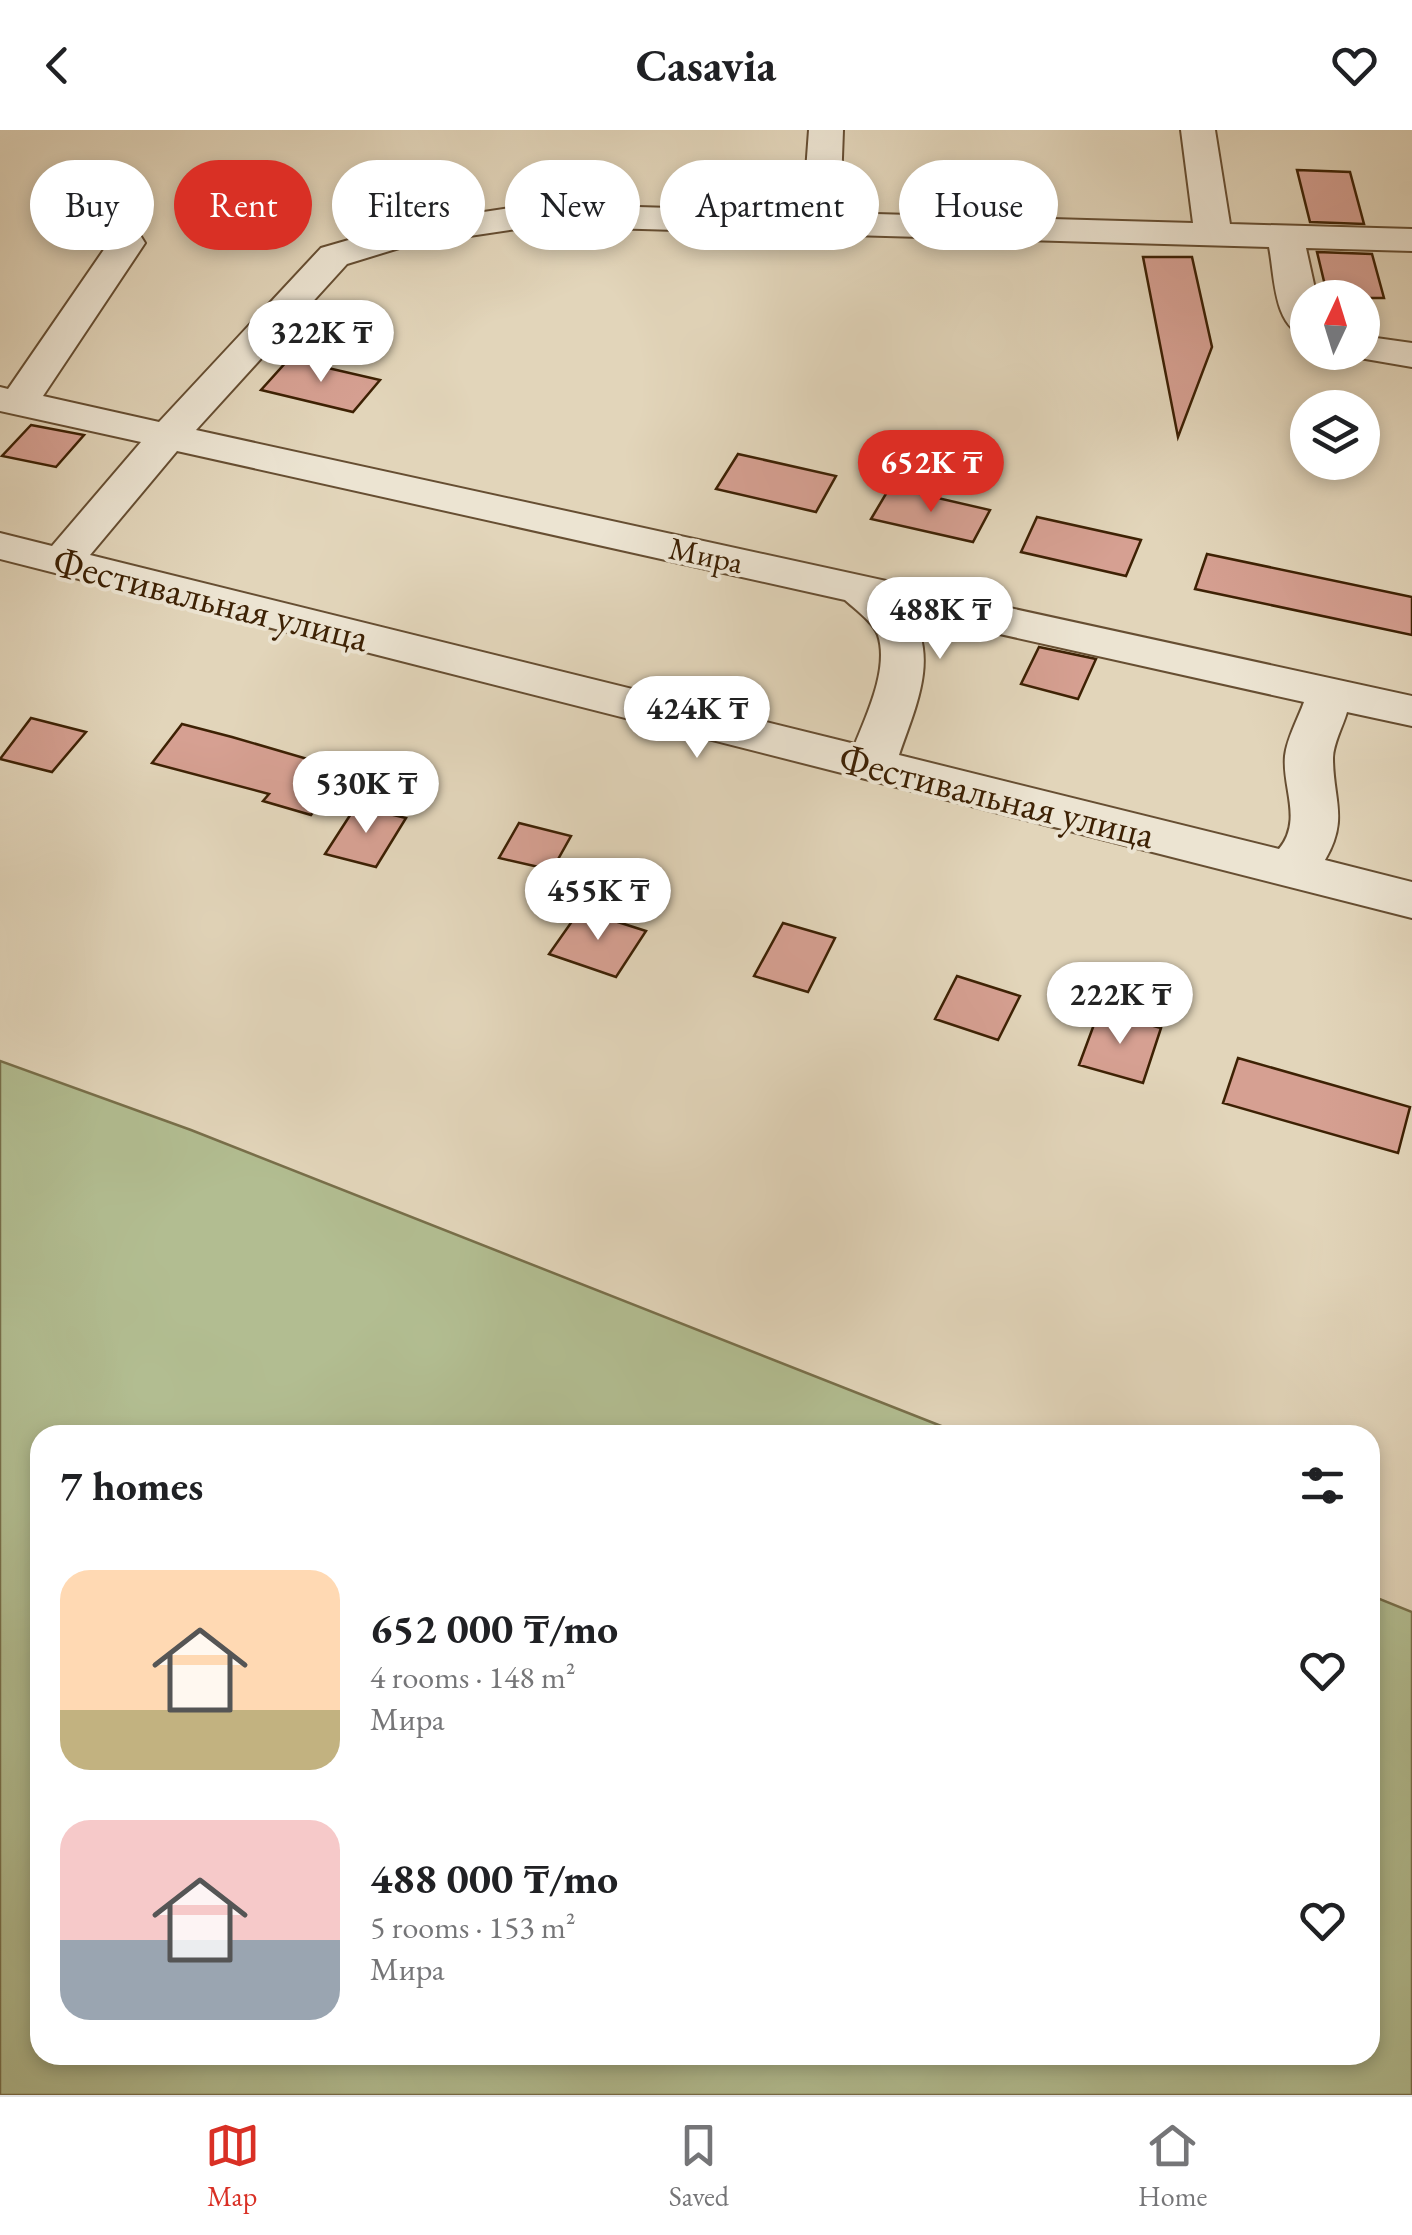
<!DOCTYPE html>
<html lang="en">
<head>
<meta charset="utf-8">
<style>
	body { margin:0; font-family:"EB Garamond",serif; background:#f2f2f2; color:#202124; height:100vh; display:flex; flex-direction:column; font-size:38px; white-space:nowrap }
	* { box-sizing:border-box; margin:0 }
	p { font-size:32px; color:#757577 }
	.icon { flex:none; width:55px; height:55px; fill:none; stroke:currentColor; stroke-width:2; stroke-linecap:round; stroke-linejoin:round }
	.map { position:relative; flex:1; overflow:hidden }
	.details { position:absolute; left:30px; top:1295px; width:1350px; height:640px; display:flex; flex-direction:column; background:#fff; border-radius:30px; box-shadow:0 5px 15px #0003 }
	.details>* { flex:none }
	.banner { position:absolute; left:30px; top:30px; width:1352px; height:90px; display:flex; gap:20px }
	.needle { width:65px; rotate:4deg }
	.controls { position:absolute; left:1290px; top:150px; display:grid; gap:20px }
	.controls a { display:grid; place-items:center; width:90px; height:90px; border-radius:50%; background:#fff; box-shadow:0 5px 15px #0003; font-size:50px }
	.price { position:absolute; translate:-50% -85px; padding:0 22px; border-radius:35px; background:#fff; color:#222; font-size:32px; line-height:65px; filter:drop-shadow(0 2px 5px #0008) }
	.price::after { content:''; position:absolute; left:50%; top:60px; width:30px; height:22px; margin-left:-15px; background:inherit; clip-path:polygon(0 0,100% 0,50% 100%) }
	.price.selected { background:#d93025; color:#fff }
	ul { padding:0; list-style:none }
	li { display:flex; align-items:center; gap:30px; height:250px; padding:0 30px }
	li span { display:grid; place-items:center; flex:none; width:280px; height:200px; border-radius:30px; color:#555 }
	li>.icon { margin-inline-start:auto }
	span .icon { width:120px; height:120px; fill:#fffc; stroke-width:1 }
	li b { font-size:42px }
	h2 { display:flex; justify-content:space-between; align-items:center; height:120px; padding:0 30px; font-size:42px }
	.pill { padding:0 35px; border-radius:45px; background:#fff; box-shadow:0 5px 15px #0003; font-size:35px; line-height:90px }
	.pill.selected { background:#d93025; color:#fff }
	header { display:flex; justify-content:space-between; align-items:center; height:130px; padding:0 30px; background:#fff; font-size:45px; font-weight:700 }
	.menu { display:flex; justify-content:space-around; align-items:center; height:140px; border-top:2px solid #e0e0e0; background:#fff; font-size:28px; color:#757577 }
	.menu a { display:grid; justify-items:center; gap:5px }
	.menu .selected { color:#d93025 }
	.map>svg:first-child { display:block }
	.green { fill:#b2bd91; stroke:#786f4a; stroke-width:2.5 }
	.building { fill:#d6a092; stroke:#3d2104; stroke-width:2.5 }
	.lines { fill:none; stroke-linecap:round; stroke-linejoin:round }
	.minor-casing { stroke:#664e32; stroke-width:4 }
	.minor { fill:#ece4d2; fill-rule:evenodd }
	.labels { text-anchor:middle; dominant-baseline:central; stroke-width:8; stroke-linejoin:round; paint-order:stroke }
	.far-street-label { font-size:32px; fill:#3d2104; stroke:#ece4d2 }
	.street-label { font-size:40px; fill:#3d2104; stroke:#ece4d2 }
</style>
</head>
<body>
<header><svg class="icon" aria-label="back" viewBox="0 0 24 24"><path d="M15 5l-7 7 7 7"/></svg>Casavia<svg class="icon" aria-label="heart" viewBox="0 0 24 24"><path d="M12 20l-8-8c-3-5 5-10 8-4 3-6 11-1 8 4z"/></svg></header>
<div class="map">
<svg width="1412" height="1965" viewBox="0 0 1412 1965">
	<rect width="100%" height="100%" fill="#e2d5ba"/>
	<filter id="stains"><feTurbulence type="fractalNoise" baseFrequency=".002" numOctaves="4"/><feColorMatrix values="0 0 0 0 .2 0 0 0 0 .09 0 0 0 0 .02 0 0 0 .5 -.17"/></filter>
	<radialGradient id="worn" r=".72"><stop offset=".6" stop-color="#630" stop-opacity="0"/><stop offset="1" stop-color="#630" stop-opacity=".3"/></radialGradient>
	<path class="green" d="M0,931l191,69 773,305h-924v620h1330v-460l42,17v483h-1412z"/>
	<path class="building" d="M1297,40l53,2 14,52 -54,-2z
		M1317,122l55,2 12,44h-56z
		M1143,127h49l20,90 -34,90z
		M289,229l91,21 -27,32 -92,-22z
		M31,295l53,10 -28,32 -54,-11z
		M738,324l98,22 -20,36 -100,-23z
		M890,357l100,23 -17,32 -102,-23z
		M1037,387l104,23 -15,36 -105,-24z
		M1207,424l205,43v38l-217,-46z
		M1039,517l57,12 -18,40 -57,-15z
		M31,588l55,14 -34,40 -52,-13z
		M182,594l50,13 113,33 -34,45 -48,-14 6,-7 -117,-31z
		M356,676l50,12 -30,49 -51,-13z
		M519,693l52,13 -19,34 -53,-12z
		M580,780l66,21 -30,46 -67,-23z
		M783,793l52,15 -27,54 -54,-16z
		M957,846l63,20 -22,44 -63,-21z
		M1099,881l62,17 -18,55 -64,-18z
		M1238,928l172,49 -12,46 -175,-50z"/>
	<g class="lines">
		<g class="minor-casing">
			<path id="minor" d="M809,0h34l-3,83 353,10 -12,-93h34l15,94 182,5v22l-106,-3 11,50h-9v39c-35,-8 -33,-60 -39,-90l-732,-21 -128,19 -62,19 -151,166 1216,266v30l-65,-14c-4,14 -14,32 -14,46 0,42 16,61 -8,102l87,22v36l-1412,-359v-26l52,13 89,-104 -141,-31v-24l8,2 106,-154 13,-3 13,3 5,8 -102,153 116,26 162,-174 83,-24 133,-20 266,8zM177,321l668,149c11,10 28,22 33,35 11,33 -11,79 -23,109l-765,-189zM910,484l394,88c-6,17 -17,36 -19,54 -3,32 18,64 -6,93l-380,-94c15,-45 41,-97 11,-141z
				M1362,206l50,7v24l-64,-11 -2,-4h16z"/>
		</g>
		<use href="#minor" class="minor"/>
	</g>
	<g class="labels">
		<g class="far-street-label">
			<text transform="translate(706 425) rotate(12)">Мира</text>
		</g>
		<g class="street-label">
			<text transform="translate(211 469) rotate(14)">Фестивальная улица</text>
			<text transform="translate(997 666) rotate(14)">Фестивальная улица</text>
		</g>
	</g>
	<rect width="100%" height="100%" filter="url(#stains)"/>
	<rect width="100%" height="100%" fill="url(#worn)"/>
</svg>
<div class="controls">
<a><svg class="needle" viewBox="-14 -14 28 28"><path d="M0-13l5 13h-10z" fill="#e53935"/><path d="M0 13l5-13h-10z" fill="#757577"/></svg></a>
<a><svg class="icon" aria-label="layers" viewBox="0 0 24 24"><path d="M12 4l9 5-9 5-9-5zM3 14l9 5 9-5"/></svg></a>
</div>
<b class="price" style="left:321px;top:255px">322K ₸</b>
<b class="price selected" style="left:931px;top:385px">652K ₸</b>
<b class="price" style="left:940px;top:532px">488K ₸</b>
<b class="price" style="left:697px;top:631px">424K ₸</b>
<b class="price" style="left:366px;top:706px">530K ₸</b>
<b class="price" style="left:598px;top:813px">455K ₸</b>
<b class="price" style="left:1120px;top:917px">222K ₸</b>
<div class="banner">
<a class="pill">Buy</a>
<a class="pill selected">Rent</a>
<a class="pill">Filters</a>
<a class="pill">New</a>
<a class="pill">Apartment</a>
<a class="pill">House</a>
</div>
<section class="details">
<h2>7 homes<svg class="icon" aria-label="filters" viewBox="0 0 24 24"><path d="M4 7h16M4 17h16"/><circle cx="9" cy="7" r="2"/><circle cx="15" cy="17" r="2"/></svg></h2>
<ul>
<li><span style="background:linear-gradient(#ffd9b3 70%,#c2b280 0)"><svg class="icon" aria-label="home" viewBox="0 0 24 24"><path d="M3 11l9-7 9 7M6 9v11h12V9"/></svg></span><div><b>652 000 ₸/mo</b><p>4 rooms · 148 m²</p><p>Мира</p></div><svg class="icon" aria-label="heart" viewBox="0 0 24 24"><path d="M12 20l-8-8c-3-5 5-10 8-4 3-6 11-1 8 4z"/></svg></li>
<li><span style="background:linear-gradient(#f6c9c9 60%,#9aa5b1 0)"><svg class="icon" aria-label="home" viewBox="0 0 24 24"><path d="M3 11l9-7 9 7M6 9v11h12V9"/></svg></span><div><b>488 000 ₸/mo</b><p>5 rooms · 153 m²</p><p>Мира</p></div><svg class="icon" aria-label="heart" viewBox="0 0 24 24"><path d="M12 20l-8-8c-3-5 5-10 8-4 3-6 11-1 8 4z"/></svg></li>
</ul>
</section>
</div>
<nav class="menu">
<a class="selected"><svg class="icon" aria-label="map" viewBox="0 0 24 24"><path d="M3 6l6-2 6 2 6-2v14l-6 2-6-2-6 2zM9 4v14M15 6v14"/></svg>Map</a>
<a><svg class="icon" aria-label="saved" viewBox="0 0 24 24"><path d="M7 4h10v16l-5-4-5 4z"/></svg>Saved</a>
<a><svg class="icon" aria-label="home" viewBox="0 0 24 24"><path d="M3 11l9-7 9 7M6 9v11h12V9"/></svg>Home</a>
</nav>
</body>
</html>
